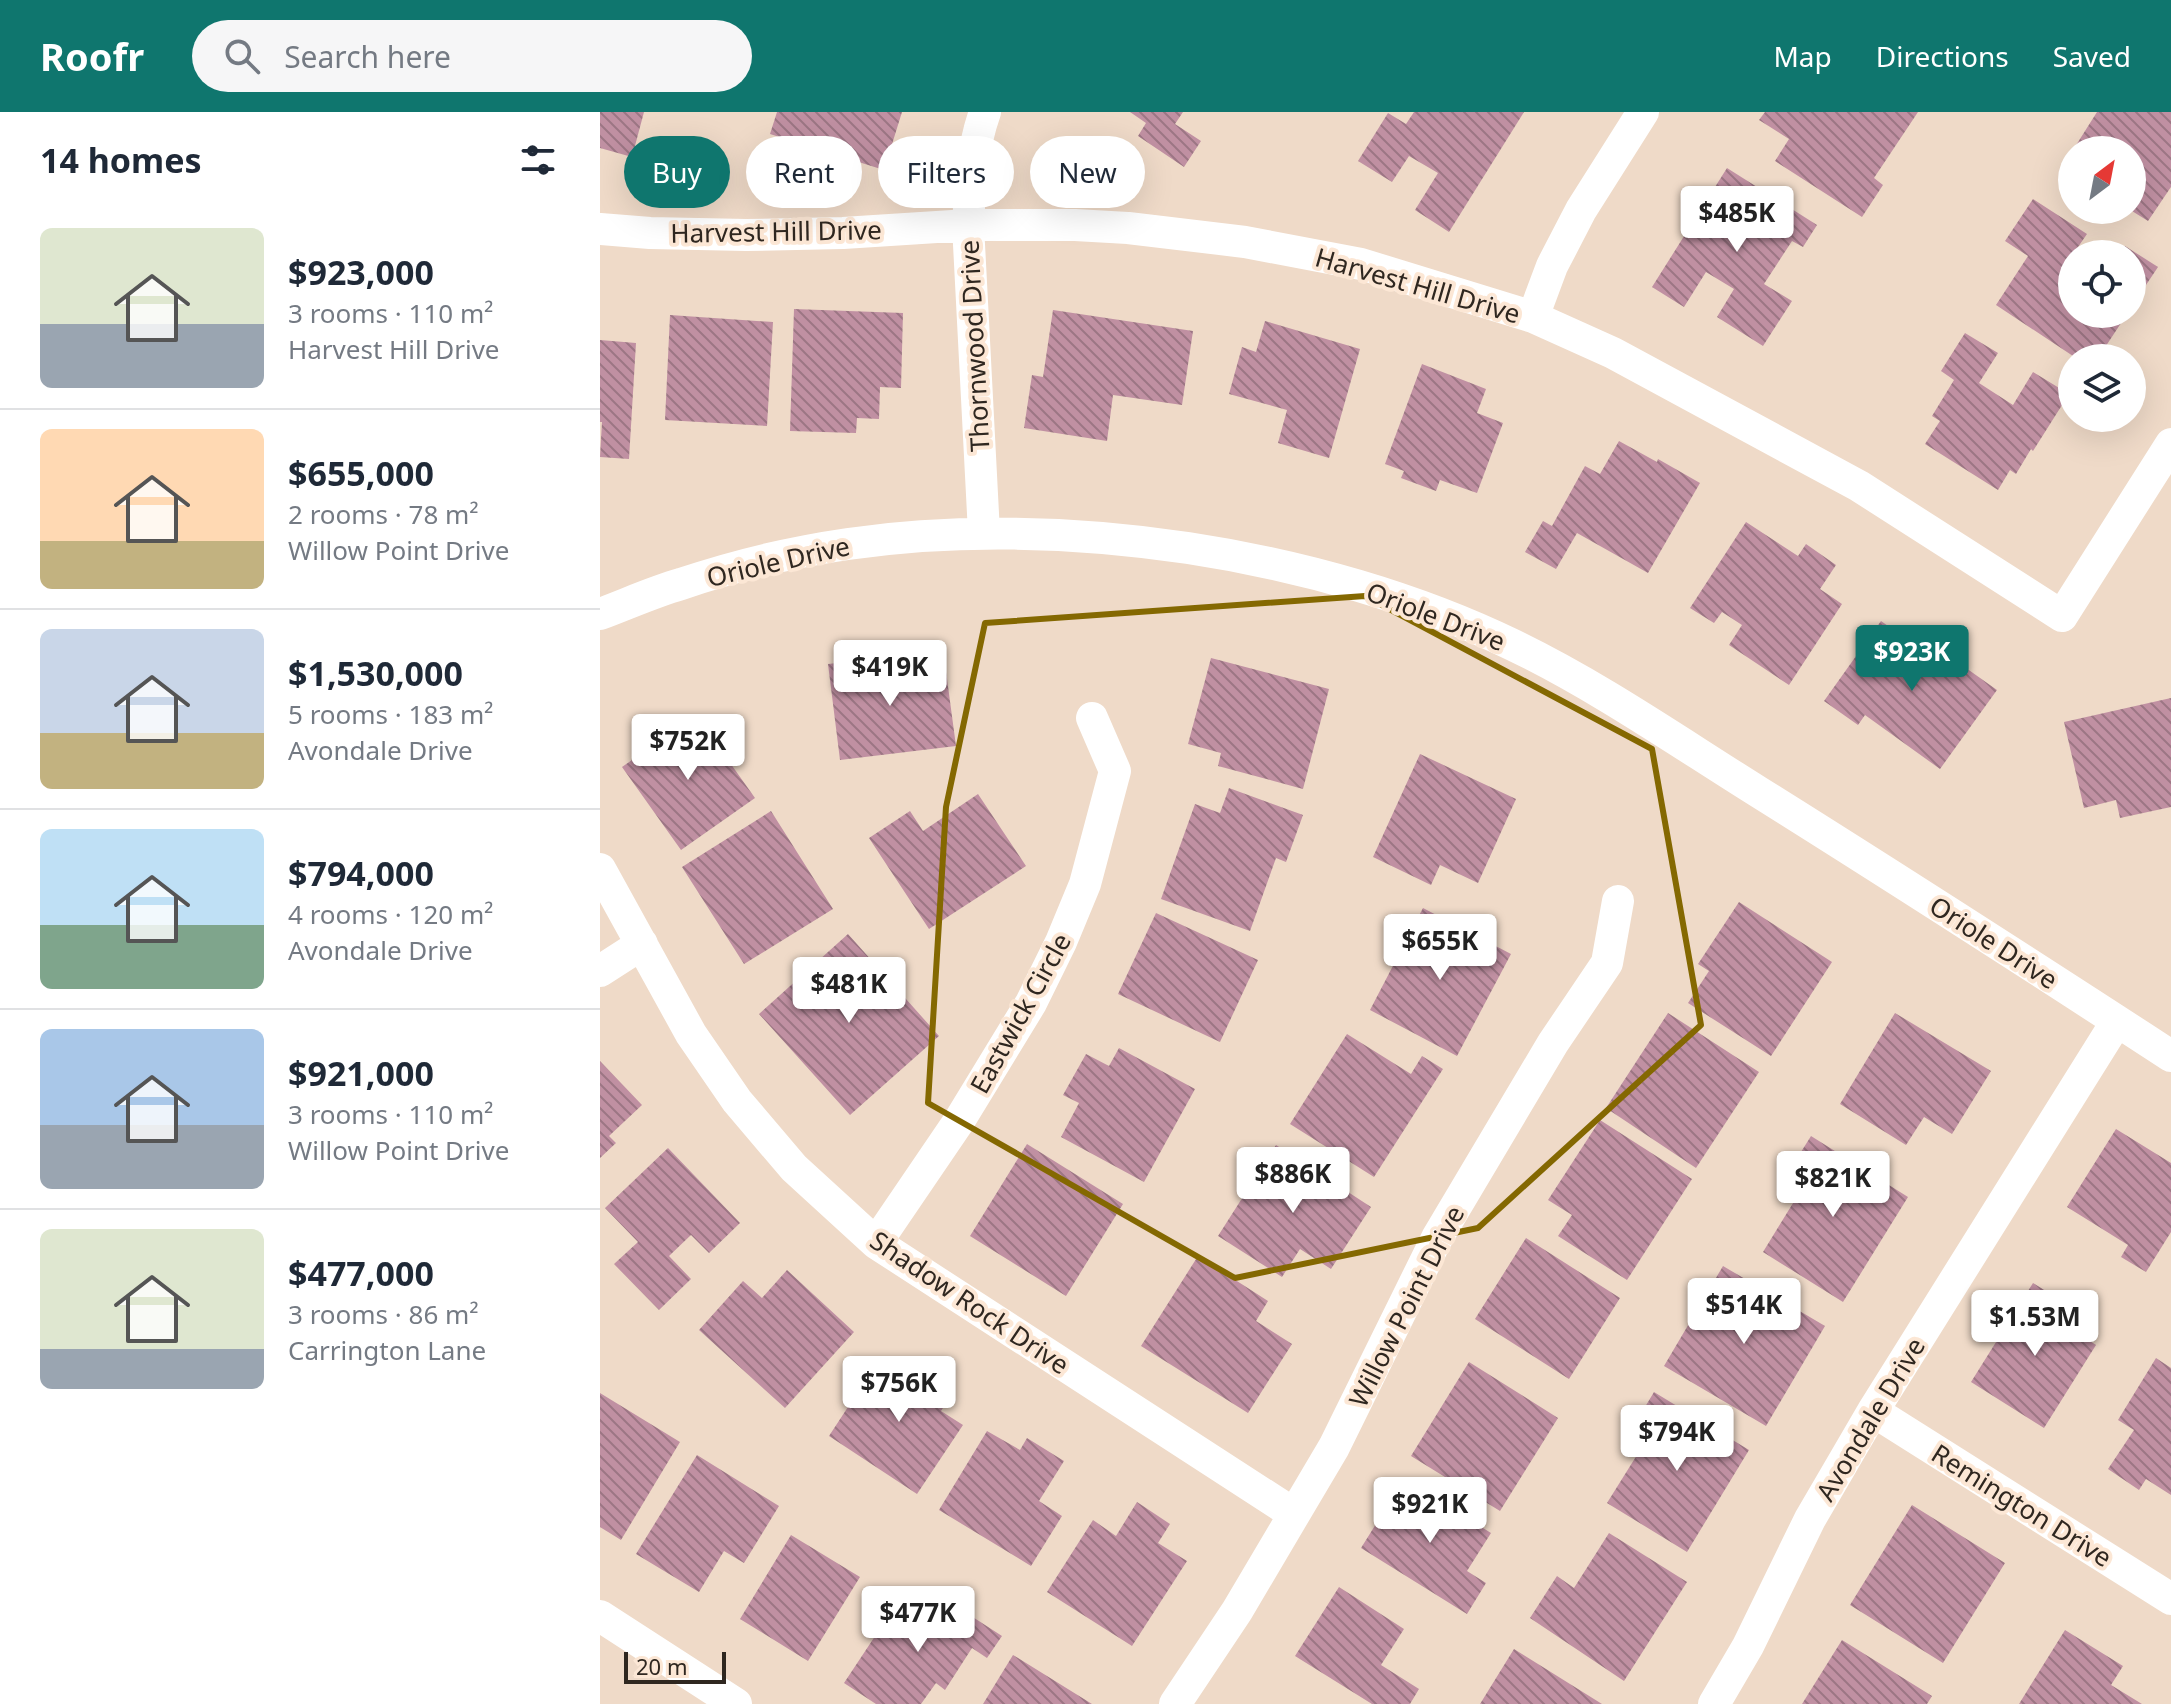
<!DOCTYPE html>
<html lang="en">
<head>
<meta charset="utf-8">
<style>
	body { margin:0; font-family:"Noto Sans",sans-serif; background:#f6f6f7; color:#1f2937; height:100vh; display:flex; flex-direction:column; font-size:30px; white-space:nowrap }
	* { box-sizing:border-box; margin:0 }
	p { font-size:26px; color:#747a83 }
	.icon { flex:none; width:44px; height:44px; fill:none; stroke:currentColor; stroke-width:2; stroke-linecap:round; stroke-linejoin:round }
	.map { position:relative; flex:1; overflow:hidden }
	.panel { display:flex; flex-direction:column; background:#fff; width:600px }
	.panel>* { flex:none }
	.guide { position:absolute; left:24px; top:24px; width:760px; height:72px; display:flex; gap:16px }
	.needle { width:52px; rotate:32deg }
	.buttons { position:absolute; left:1458px; top:24px; display:grid; gap:16px }
	.buttons a { display:grid; place-items:center; width:88px; height:88px; border-radius:50%; background:#fff; box-shadow:0 8px 32px #0002; font-size:40px }
	.scale { position:absolute; left:24px; bottom:20px; width:102px; box-sizing:border-box; padding-left:8px; border:4px solid #2f2720; border-top:0; font-size:22px; line-height:28px; white-space:nowrap; color:#2f2720; -webkit-text-stroke:6px #fce7d5; paint-order:stroke }
	.price { position:absolute; translate:-50% -68px; padding:0 18px; border-radius:8px; background:#fff; color:#222; font-size:26px; line-height:52px; filter:drop-shadow(0 2px 4px #0008) }
	.price::after { content:''; position:absolute; left:50%; top:48px; width:24px; height:18px; margin-left:-12px; background:inherit; clip-path:polygon(0 0,100% 0,50% 100%) }
	.price.active { background:#0f766e; color:#fff }
	ul { padding:0; list-style:none }
	li { display:flex; align-items:center; gap:24px; height:200px; padding:0 40px }
	li+li { border-top:2px solid #e0e1e3 }
	li span { display:grid; place-items:center; flex:none; width:224px; height:160px; border-radius:12px; color:#555 }
	li>.icon { margin-inline-start:auto }
	span .icon { width:96px; height:96px; fill:#fffc; stroke-width:1 }
	li b { font-size:34px }
	h2 { display:flex; justify-content:space-between; align-items:center; height:96px; padding:0 40px; font-size:34px }
	.chip { padding:0 28px; border-radius:36px; background:#fff; box-shadow:0 8px 32px #0002; font-size:28px; line-height:72px }
	.chip.active { background:#0f766e; color:#fff }
	header { display:flex; align-items:center; gap:48px; box-sizing:border-box; height:112px; padding:0 40px; background:#0f766e; color:#fff }
	header strong { font-size:38px }
	nav { display:flex; gap:44px; margin-inline-start:auto; font-size:28px }
	.search { width:560px; height:72px; background:#f6f6f7; display:flex; align-items:center; gap:20px; box-sizing:border-box; padding:0 28px; border-radius:44px; color:#747a83; font-size:30px }
	main { display:flex; flex:1; min-height:0 }
	.map>svg:first-child { display:block }
	.building { fill:url(#building-back-hatch) }
	.lines { fill:none; stroke-linecap:round; stroke-linejoin:round }
	.street { stroke:#fff; stroke-width:32 }
	.marked { fill:none; stroke:#846801; stroke-width:6; stroke-linejoin:round }
	.labels { text-anchor:middle; dominant-baseline:central; stroke-width:8; stroke-linejoin:round; paint-order:stroke }
	.street-label { font-size:26px; fill:#2f2720; stroke:#fce7d5 }
</style>
</head>
<body>
<header>
<strong>Roofr</strong>
<div class="search"><svg class="icon" aria-label="search" viewBox="0 0 24 24"><circle cx="10" cy="10" r="6"/><path d="M15 15l6 6"/></svg>Search here</div>
<nav><a>Map</a><a>Directions</a><a>Saved</a></nav>
</header>
<main>
<section class="panel">
<h2>14 homes<svg class="icon" aria-label="filters" viewBox="0 0 24 24"><path d="M4 7h16M4 17h16"/><circle cx="9" cy="7" r="2"/><circle cx="15" cy="17" r="2"/></svg></h2>
<ul>
<li><span style="background:linear-gradient(#dfe7d0 60%,#9aa5b1 0)"><svg class="icon" aria-label="home" viewBox="0 0 24 24"><path d="M3 11l9-7 9 7M6 9v11h12V9"/></svg></span><div><b>$923,000</b><p>3 rooms · 110 m²</p><p>Harvest Hill Drive</p></div></li>
<li><span style="background:linear-gradient(#ffd9b3 70%,#c2b280 0)"><svg class="icon" aria-label="home" viewBox="0 0 24 24"><path d="M3 11l9-7 9 7M6 9v11h12V9"/></svg></span><div><b>$655,000</b><p>2 rooms · 78 m²</p><p>Willow Point Drive</p></div></li>
<li><span style="background:linear-gradient(#c9d6e8 65%,#c2b280 0)"><svg class="icon" aria-label="home" viewBox="0 0 24 24"><path d="M3 11l9-7 9 7M6 9v11h12V9"/></svg></span><div><b>$1,530,000</b><p>5 rooms · 183 m²</p><p>Avondale Drive</p></div></li>
<li><span style="background:linear-gradient(#bfe0f5 60%,#7fa58c 0)"><svg class="icon" aria-label="home" viewBox="0 0 24 24"><path d="M3 11l9-7 9 7M6 9v11h12V9"/></svg></span><div><b>$794,000</b><p>4 rooms · 120 m²</p><p>Avondale Drive</p></div></li>
<li><span style="background:linear-gradient(#a9c7e8 60%,#9aa5b1 0)"><svg class="icon" aria-label="home" viewBox="0 0 24 24"><path d="M3 11l9-7 9 7M6 9v11h12V9"/></svg></span><div><b>$921,000</b><p>3 rooms · 110 m²</p><p>Willow Point Drive</p></div></li>
<li><span style="background:linear-gradient(#dfe7d0 75%,#9aa5b1 0)"><svg class="icon" aria-label="home" viewBox="0 0 24 24"><path d="M3 11l9-7 9 7M6 9v11h12V9"/></svg></span><div><b>$477,000</b><p>3 rooms · 86 m²</p><p>Carrington Lane</p></div></li>
</ul>
</section>
<div class="map">
<svg width="1571" height="1592" viewBox="0 0 1571 1592">
	<defs>
		<pattern id="building-back-hatch" width="6" height="6" patternUnits="userSpaceOnUse" patternTransform="scale(2)"><rect width="6" height="6" fill="#c090a2"/><path d="M-1 5l2 2M0 0l6 6M5-1l2 2" fill="none" stroke="#9c7684"/></pattern>
	</defs>
	<rect width="100%" height="100%" fill="#efdac8"/>
	<path class="building" d="M0,0h44l-12,45 -32,-9z
		M177,0h125l-18,58 -114,-36z
		M530,0h53l-8,12 26,17 -17,26 -46,-31 8,-13z
		M814,0h110l-75,120 -34,-22 23,-37 -29,-17 -17,26 -34,-21 30,-48 18,11z
		M1165,0h153l-44,66 9,7 -21,32 -87,-56 14,-22 -30,-19z
		M1497,0h74v75l-23,34 -16,-10v-61h-59z
		M1127,56l90,57 -14,22 -11,-6 -28,43 28,17 -29,45 -46,-29 17,-28 -28,-17 -22,35 -32,-20z
		M1433,87l54,35 -18,26 3,1v53h55l-29,44h-22l-80,-53 32,-49 -23,-15z
		M1525,134l33,21 -26,39v-52h-12z
		M194,197l109,4 -2,75 -21,-1 -1,32 -22,-1 -1,15 -66,-2z
		M453,198l140,21 -11,74 -69,-10 -6,46 -83,-13 8,-53 11,2z
		M70,203l103,7 -6,104 -102,-6z
		M665,209l95,28 -31,109 -51,-15 9,-33 -58,-16 13,-47 14,5z
		M1365,221l33,20 -19,30 34,22 20,-33 36,22 -36,57 -2,-2 -15,25 -6,-4 -12,20 -73,-46 15,-23 -8,-5 22,-36 -13,-9z
		M0,228l36,3 -7,116 -29,-2 2,-35h-2z
		M822,252l64,25 -9,24 26,10 -26,70 -37,-13 -4,11 -35,-13 3,-7 -19,-7z
		M1019,329l38,21 1,-3 42,24 -52,90 -71,-40 -21,36 -31,-17 18,-31 9,5 33,-60 15,8z
		M1146,410l52,34 8,-12 30,21 -16,24 22,15 -53,81 -60,-40 13,-20 -20,-13 -8,11 -24,-15z
		M1281,509l31,22 6,-9 79,56 -57,79 -75,-54 -7,10 -34,-24z
		M300,544l2,13 43,-5 11,82 -116,14 -12,-96z
		M611,546l118,31 -26,100 -85,-23 3,-13 -33,-9z
		M1571,586v109l-51,11 -4,-18 -32,8 -20,-86z
		M96,603l59,83 -74,52 -59,-83z
		M820,642l96,45 -38,84 -38,-18 -9,20 -58,-28z
		M629,676l74,27 -17,47 -10,-4 -26,73 -89,-32 34,-95 25,9z
		M378,682l48,72 -97,63 -60,-91 41,-27 13,20z
		M171,699l62,98 -89,55 -62,-97z
		M1139,790l93,60 -61,94 -83,-53 21,-32 -11,-7z
		M823,796l88,46 -54,102 -87,-46z
		M556,801l102,47 -38,82 -102,-48z
		M248,822l91,102 -89,79 -91,-101z
		M1068,901l91,59 -63,96 -90,-60z
		M1295,901l96,58 -39,63 -28,-17 -18,28 -66,-41z
		M747,922l64,40 11,-18 21,13 -69,108 -84,-53z
		M519,936l76,41 -51,93 -83,-45 18,-34 -16,-8 23,-41 23,12z
		M0,949l42,44 -33,31 7,7 -16,15z
		M1000,1008l92,59 -65,101 -69,-44 14,-21 -24,-15z
		M1516,1017l55,34v69l-25,40 -25,-15 7,-12 -61,-38z
		M1211,1024l97,61 -65,105 -80,-50 35,-57 -17,-11z
		M427,1032l96,60 -57,92 -96,-60z
		M676,1033l95,62 -40,62 -31,-20 -18,28 -64,-41z
		M68,1036l72,75 -31,30 -18,-18 -22,21 22,23 -32,31 -45,-46 24,-22 -33,-34z
		M926,1126l94,60 -51,81 -94,-60z
		M598,1144l70,45 -12,20 36,23 -44,69 -107,-67z
		M1123,1154l102,60 -59,100 -102,-60z
		M187,1158l67,62 -69,76 -86,-78 44,-49 19,17z
		M1433,1171l37,23 -10,16 36,23 -52,83 -73,-46z
		M280,1246l31,20 8,-12 36,23 -14,22 22,14 -46,69 -88,-58z
		M1556,1246l15,10v127l-25,-16 -7,11 -31,-21 26,-39 -16,-10z
		M869,1250l89,56 -58,93 -89,-55z
		M1054,1280l95,58 -62,102 -80,-49 45,-72 -16,-9z
		M0,1281l80,49 -59,98 -21,-13z
		M387,1319l33,19 7,-12 37,23 -25,40 23,15 -31,50 -92,-56z
		M97,1343l82,51 -35,57 -20,-12 -25,41 -63,-38z
		M804,1367l87,54 -24,38 19,12 -19,31 -106,-66z
		M537,1390l33,22 -12,19 29,18 -55,85 -85,-54 46,-72 23,16z
		M1312,1393l93,58 -62,100 -93,-58z
		M1009,1421l78,49 -63,99 -94,-63 27,-42 17,12z
		M191,1423l69,42 -52,84 -68,-42z
		M739,1475l65,42 -23,36 38,24 -9,15h-38l-77,-48z
		M299,1488l34,23 15,-22 54,35 -15,22 -15,-10 -27,42 -9,-7 -15,21h-45l-32,-21z
		M1465,1518l58,36 -12,19 31,19h-123z
		M1242,1528l90,56 -5,8h-125z
		M914,1537l88,55h-122z
		M413,1543l79,49h-109z"/>
	<g class="lines">
		<path class="street" d="M0,117l50,4 96,2 97,-2 125,-8h107l53,3 117,14 116,22 172,53 80,36 246,133 203,130 109,-172
			M933,205l19,-51 29,-56 62,-98
			M384,421l-16,-308c2,-38 4,-77 17,-113
			M0,502c27,-10 53,-22 81,-30 53,-18 112,-32 167,-40 212,-31 473,8 665,101 85,41 164,96 244,146 139,87 277,176 414,265
			M0,757l91,165 46,67 57,67 82,75 418,271
			M0,859l42,-27
			M276,1131l83,-122 72,-118 30,-61 24,-58 30,-113 -23,-53
			M1273,1299l298,188
			M0,1504l136,88
			M575,1592l62,-93 97,-164 103,-209 116,-195 54,-80 11,-62
			M1114,1592l34,-58 62,-127 63,-108 244,-390"/>
	</g>
	<path class="marked" d="M765,484l287,153 49,276 -223,203 -243,50 -307,-175 18,-296 39,-184z"/>
	<g class="labels">
		<g class="street-label">
			<text transform="translate(176 119) rotate(-1)">Harvest Hill Drive</text>
			<text transform="translate(818 173) rotate(16)">Harvest Hill Drive</text>
			<text transform="translate(374 234) rotate(-93)">Thornwood Drive</text>
			<text transform="translate(178 449) rotate(-13)">Oriole Drive</text>
			<text transform="translate(836 504) rotate(21)">Oriole Drive</text>
			<text transform="translate(1394 830) rotate(33)">Oriole Drive</text>
			<text transform="translate(420 901) rotate(-61)">Eastwick Circle</text>
			<text transform="translate(370 1190) rotate(34)">Shadow Rock Drive</text>
			<text transform="translate(806 1194) rotate(-63)">Willow Point Drive</text>
			<text transform="translate(1270 1307) rotate(-59)">Avondale Drive</text>
			<text transform="translate(1422 1393) rotate(32)">Remington Drive</text>
		</g>
	</g>
</svg>
<div class="buttons">
<a><svg class="needle" viewBox="-14 -14 28 28"><path d="M0-13l5 13h-10z" fill="#e53935"/><path d="M0 13l5-13h-10z" fill="#747a83"/></svg></a>
<a><svg class="icon" aria-label="locate" viewBox="0 0 24 24"><circle cx="12" cy="12" r="6"/><path d="M12 2v4M12 18v4M2 12h4M18 12h4"/></svg></a>
<a><svg class="icon" aria-label="layers" viewBox="0 0 24 24"><path d="M12 4l9 5-9 5-9-5zM3 14l9 5 9-5"/></svg></a>
</div>
<div class="scale">20 m</div>
<b class="price" style="left:1137px;top:142px">$485K</b>
<b class="price active" style="left:1312px;top:581px">$923K</b>
<b class="price" style="left:290px;top:596px">$419K</b>
<b class="price" style="left:88px;top:670px">$752K</b>
<b class="price" style="left:840px;top:870px">$655K</b>
<b class="price" style="left:249px;top:913px">$481K</b>
<b class="price" style="left:693px;top:1103px">$886K</b>
<b class="price" style="left:1233px;top:1107px">$821K</b>
<b class="price" style="left:1144px;top:1234px">$514K</b>
<b class="price" style="left:1435px;top:1246px">$1.53M</b>
<b class="price" style="left:299px;top:1312px">$756K</b>
<b class="price" style="left:1077px;top:1361px">$794K</b>
<b class="price" style="left:830px;top:1433px">$921K</b>
<b class="price" style="left:318px;top:1542px">$477K</b>
<div class="guide">
<a class="chip active">Buy</a>
<a class="chip">Rent</a>
<a class="chip">Filters</a>
<a class="chip">New</a>
</div>
</div>
</main>
</body>
</html>
